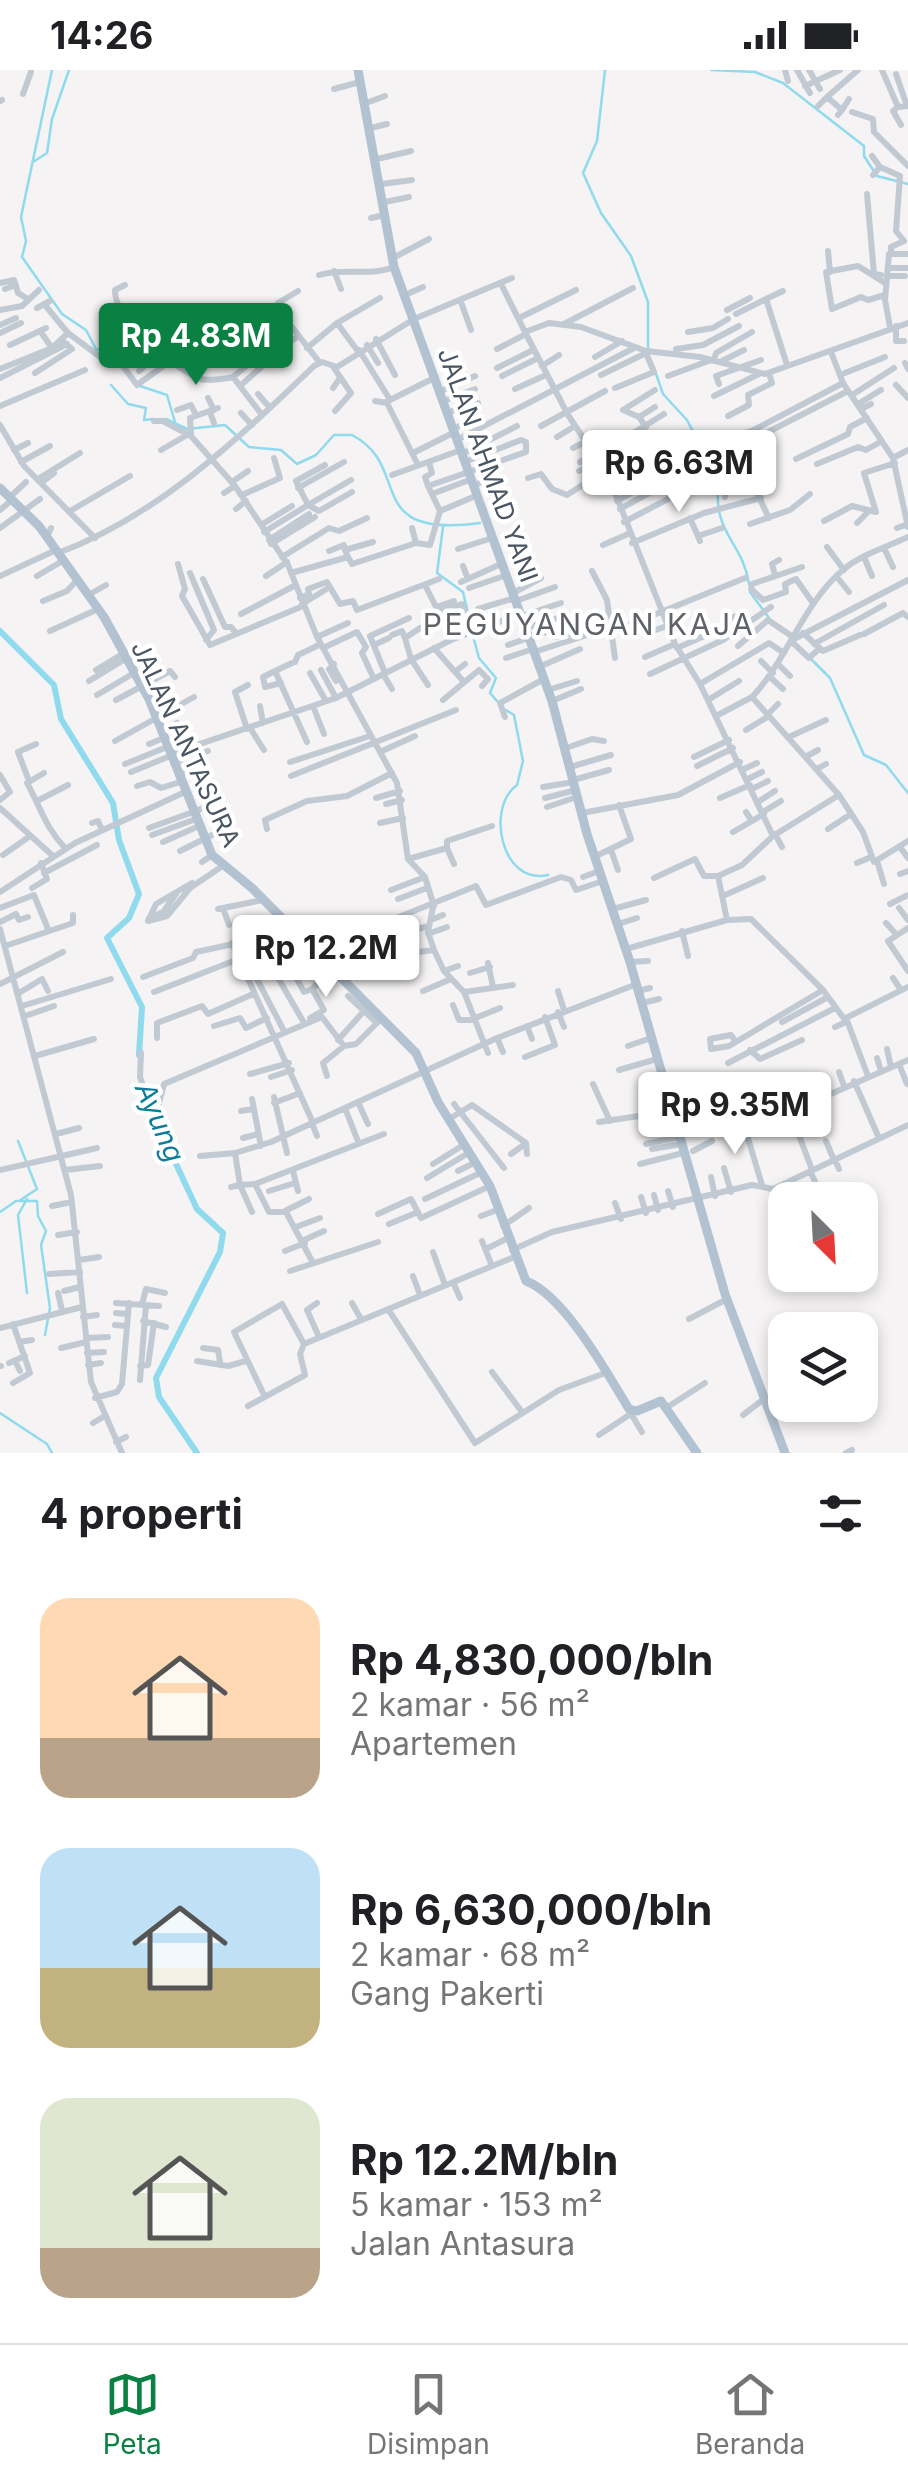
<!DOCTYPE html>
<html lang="id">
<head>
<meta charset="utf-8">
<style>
	body { margin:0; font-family:Inter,sans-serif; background:#f2f2f2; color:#202124; height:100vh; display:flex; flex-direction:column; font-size:38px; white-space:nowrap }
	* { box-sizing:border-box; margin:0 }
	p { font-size:32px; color:#757577 }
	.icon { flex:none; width:55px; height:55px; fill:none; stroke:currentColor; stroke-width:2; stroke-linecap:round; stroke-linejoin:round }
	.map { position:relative; height:1383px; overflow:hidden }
	.side { display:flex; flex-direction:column; background:#fff; flex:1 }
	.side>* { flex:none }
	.needle { width:65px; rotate:156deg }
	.controls { position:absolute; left:768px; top:1112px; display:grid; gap:20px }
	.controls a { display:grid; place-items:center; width:110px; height:110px; border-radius:20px; background:#fff; box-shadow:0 5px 15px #0003; font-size:50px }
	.price { position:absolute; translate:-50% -85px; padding:0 22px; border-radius:10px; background:#fff; color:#222; font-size:32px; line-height:65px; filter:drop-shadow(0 2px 5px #0008) }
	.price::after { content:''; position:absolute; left:50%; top:60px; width:30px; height:22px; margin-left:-15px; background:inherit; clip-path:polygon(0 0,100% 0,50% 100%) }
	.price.on { background:#0b8043; color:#fff }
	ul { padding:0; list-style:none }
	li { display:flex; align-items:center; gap:30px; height:250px; padding:0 40px }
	li span { display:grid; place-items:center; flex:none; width:280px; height:200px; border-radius:30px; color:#555 }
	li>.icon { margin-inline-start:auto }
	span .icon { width:120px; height:120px; fill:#fffc; stroke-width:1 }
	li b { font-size:42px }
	h2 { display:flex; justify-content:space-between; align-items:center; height:120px; padding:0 40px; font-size:42px }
	.status { display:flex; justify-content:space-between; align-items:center; height:70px; padding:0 50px; background:#fff; direction:ltr }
	.status svg { height:28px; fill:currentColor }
	.tab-bar { display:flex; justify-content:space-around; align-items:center; height:140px; border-top:2px solid #e0e0e0; background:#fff; font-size:28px; color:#757577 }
	.tab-bar a { display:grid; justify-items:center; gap:5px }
	.tab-bar .on { color:#0b8043 }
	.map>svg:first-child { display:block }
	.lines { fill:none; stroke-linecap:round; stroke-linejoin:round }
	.stream { stroke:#90daee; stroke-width:2.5 }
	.river { stroke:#90daee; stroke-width:6 }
	.minor { stroke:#c1cad2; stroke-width:6 }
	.major { stroke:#b3c2d1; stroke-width:9 }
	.labels { text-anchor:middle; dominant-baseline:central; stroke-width:9; stroke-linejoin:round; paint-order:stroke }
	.street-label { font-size:25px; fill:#4a5661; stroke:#fff }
	.water-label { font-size:28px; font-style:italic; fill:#0c7c9b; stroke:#fff }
	.quarter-label { font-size:30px; letter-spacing:2.5px; fill:#5f6368; stroke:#fff }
</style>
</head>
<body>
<div class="status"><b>14:26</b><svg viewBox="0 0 49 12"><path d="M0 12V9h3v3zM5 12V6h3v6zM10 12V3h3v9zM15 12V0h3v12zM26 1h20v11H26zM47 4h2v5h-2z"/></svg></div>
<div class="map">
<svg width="908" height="1383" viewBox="0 0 908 1383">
	<rect width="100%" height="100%" fill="#f5f3f3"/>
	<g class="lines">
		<path class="stream" d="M52,0l-31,147 5,24 -4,16 40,57 24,16 10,19 19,5
			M605,0l-8,71 -14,32 18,40 30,43 17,46v48
			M711,0l44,2 28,11 81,63v10l13,20 31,8
			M33,92l14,-9 5,-34 17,-49
			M655,301l8,23 24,26 17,33
			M111,315l17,19 18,4 -2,12 9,-1
			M137,315l30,10 8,27
			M166,349l21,10 38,-4 24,22 32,3 16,14 19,-9 18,-20h18c62,32 8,104 128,88
			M707,390l12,18c-8,57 23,61 30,106
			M443,457l-6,46 26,19 5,21
			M750,522l19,26
			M473,566l6,22 17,20 -6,15 7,8
			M810,588l20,20 34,77 22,10 22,28
			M506,640l8,5 9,46 -6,24c-32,23 -15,101 31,90
			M18,1071l19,48 -18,12
			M27,1129l-9,16 9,78
			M0,1142l16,-11h21l1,15 8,15 -5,14 9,63 -5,27
			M0,1343l47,31 5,9"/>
		<path class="river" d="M0,561l54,54 7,34 52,84 6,37 20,54 -10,24 -22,20 35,69 -3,48
			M149,1036l48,103 26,24 -3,19 -64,126 3,19 38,56"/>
		<path class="minor" d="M785,0l3,11
			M797,0l13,23
			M809,0l11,19
			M882,0l16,37 10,-1
			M896,4l11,32
			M805,16l35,-16
			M334,19l26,-7
			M23,24l8,-22
			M0,31l2,-1
			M366,33l19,-7
			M818,36l9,-9
			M898,37l-5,4 8,14
			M842,40l7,-11
			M852,42l21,7 1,13 34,34
			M838,45l4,-5 -15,-13 31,-27
			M371,58l16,-4
			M872,86l8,11 -7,8
			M377,89l34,-8
			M880,97l20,9 -4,55 8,10 -13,6v6
			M382,114l30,-4
			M867,124l7,80 7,1
			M385,132l24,-5
			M371,148l14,-3
			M828,181l2,21
			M393,188l36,-19
			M888,198h20
			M334,201l7,18
			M319,205c25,-8 50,2 75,-8
			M887,206h18
			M0,213l14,-3 4,13 10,6
			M501,214l24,48 24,-9 32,4 65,24 54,6 65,17 143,-51
			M125,215l-10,5c-1,31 60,79 86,89 7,2 24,0 32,-2l29,38
			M5,219l11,-4
			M298,221l-20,12 -9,12 11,12h12l28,36
			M405,225l18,-8
			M885,225l-17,5 -7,-3 -29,12 -6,-37 32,-6 27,17
			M766,229l17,-8
			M461,232l10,28
			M37,238l13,-7
			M0,240l22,-4 17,-16
			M727,240l23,-12
			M736,244l30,-15 21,66
			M519,248l57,-28
			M127,250l-3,11 6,8
			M337,253l20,27
			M564,254l69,-36
			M0,255l16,-7
			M896,256v15h8
			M890,257l-5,-27 4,-46h19
			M40,261l12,17
			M525,262l43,83 40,60 67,169 25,40 73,152
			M688,262l25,-4 15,-9
			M0,263l21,-10
			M68,263l35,26
			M112,267l18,2
			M376,269l19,36
			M10,275l36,-17
			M367,275l11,18
			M307,278l30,-25 43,-25
			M278,279l18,-11
			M497,279l29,-15
			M676,279l27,-4 36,-19
			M359,280l30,48
			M831,282l12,31 50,75 15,69
			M127,283l11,-9
			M116,287l21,28 32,-23
			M595,287l27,-16
			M126,289l17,-11
			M714,290l2,-7 36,-21
			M722,291l22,-11
			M905,293l3,6
			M542,296l17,-11
			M334,298l17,25 -16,18
			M497,298l36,-18
			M0,299l52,-21 16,-15 -24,-29
			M139,301l21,-19
			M35,303l37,-24 -7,-6
			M601,305l45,-22 8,19 -39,16
			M840,305l45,-18
			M502,306l36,-18
			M668,306l43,-16
			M233,307l24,-20
			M0,308l67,-34
			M719,314l-3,-8 45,-16
			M896,315l12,13
			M240,316l26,-23
			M333,318l7,-10
			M515,319l31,-14
			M441,321l34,-15
			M258,324l12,14
			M852,325l42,-27
			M714,326l45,-22
			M208,328l6,12
			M375,331l12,2
			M444,331l31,-12
			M386,332l50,-25
			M387,333l31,62
			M858,334l23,-14
			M0,336l85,-36
			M861,339l10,-5
			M177,340l14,-5 5,10
			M210,342l4,11
			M449,342l29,-9
			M241,343l11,12
			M728,346l21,-11 -1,-10 24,-12 -3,-10
			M639,347l16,-10
			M154,351h9l28,15 44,50 53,79 29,72 80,146 11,76 17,18 9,29
			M0,355l24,41 71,72
			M541,356l64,-35
			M646,357l-7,-10 -16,-7 32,-20
			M455,358l9,-4
			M768,362l80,-41
			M191,364l-1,-16 28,-10
			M557,367l18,-11
			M459,369l175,-91
			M710,373l42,-12 91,-48
			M573,378l12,-6
			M589,378l19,-10
			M14,380l14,-7
			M161,380l26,-15
			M413,383l42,-21
			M464,383l53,-27
			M596,386l68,-42
			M893,388l15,-8
			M796,389l52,-25 2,-7 17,-9
			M21,392l29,-16
			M580,392l15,-8
			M817,394l41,-17 8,3 16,-9
			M325,395l-29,16 12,24 43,-25
			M579,401l21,-9
			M392,405l69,-25
			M528,408l13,-4 11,15 15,6 39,-25
			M38,409l42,-26
			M42,412l12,-9
			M232,412l16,-11
			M759,414l-5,3 15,31
			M475,415l19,-8
			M428,416l-3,-9 7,-4 -3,-11
			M298,418l46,-26
			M224,423l11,-7
			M432,424l40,-15
			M242,425l38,-17 -6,-20
			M10,427l16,-15
			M725,427l3,-25
			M617,431l79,-44 75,-10
			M236,439l10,-8
			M620,439l84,-46
			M0,440l12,-10
			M70,441l60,-35
			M440,441l-12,-25 98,-34v-10l-5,-2 -54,21
			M690,448l10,23
			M824,451l28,-15 24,6 -12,-39 31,-10
			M624,452l92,-48 29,-5
			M857,453l12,-12
			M750,454l40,-14 20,-16
			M261,455l31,-19
			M0,458l40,-29
			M412,458l4,15
			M897,458l11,-4
			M264,462l44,-27 11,6 33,-19
			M698,466l24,-8
			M47,467l4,-9
			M269,470l40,-26
			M632,473l72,-30 57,-15
			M271,474l44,-27
			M603,475l25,-11
			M827,477l17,23
			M884,478l9,19
			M458,479l34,-11
			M329,481l15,-6 1,5
			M58,483c100,-37 181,-115 256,-187l8,-4 15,5 77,-48 98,-41
			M282,487l47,-29 10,3 28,-13
			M348,487l-3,-7 28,-8
			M864,487l8,19
			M178,494l7,25 -3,7 28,49 93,-39
			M463,496l5,13
			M802,497l-50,17 -1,5 12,11 23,-8 -1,-8 11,-5 17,24
			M592,501l15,29 8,58
			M190,503l24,57 -8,10
			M291,503l57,-16 4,7 64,-21 14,2 10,-34 38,-16
			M775,505l-3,-11 7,-4
			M0,506l56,-26
			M37,506l27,-16
			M266,506l21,-14
			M837,507l12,15
			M203,509l22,48h6l5,6
			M461,512l40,-18
			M425,515l11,22 18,-6
			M469,518l38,-13
			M513,523l28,-15
			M90,524l16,-9
			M300,528l9,-4 -1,-5 19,-7 13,22 13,-3 4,9 82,-31
			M43,531l24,-10 11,-12
			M516,531l39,-14
			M302,534l28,-17
			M478,539l37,-11
			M241,544l53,-28
			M522,546l39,-13
			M424,547l38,-13 10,27
			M598,552l5,11h6l136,-55
			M526,558l35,-11
			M50,561l48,-22
			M647,563l20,-7
			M803,563l20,18 37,-16
			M864,564l39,-21 5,4
			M392,565l10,-4 3,7
			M317,567l31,-14
			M405,568l6,21 17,26
			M405,568l15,-10
			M794,569l114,-59
			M791,571l18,17 10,-9
			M814,574l70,-39
			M374,575l15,-7
			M508,575l41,-14 5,6 28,-5
			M738,576l30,-26 25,17
			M323,578l34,-16 9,15 -4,6 12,26
			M434,578l30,34
			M677,578l48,-21 2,-7 14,-6
			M534,582l50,-16
			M645,587l30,-13
			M506,588l27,-9
			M761,591l12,12
			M295,592l3,-7 23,-11
			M129,593l14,-9
			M292,593l-17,8 32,71
			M334,594l-5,5 7,12
			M779,595l11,11
			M539,597l41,-18
			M96,600l28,-17
			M321,600l15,28
			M275,601l-12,6 2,10 16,-4
			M456,601l9,-7
			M310,603l16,28
			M385,603l-15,-37 39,-18
			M383,604l9,15
			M650,604l73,-34 48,-33
			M770,607l13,12
			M89,611l38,-23
			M700,614l69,-41 15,10
			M548,620l29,-9
			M97,625l37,-22
			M752,627c36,-38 51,-94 92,-128 18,-15 43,-22 64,-32
			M116,630l54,-29 5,6
			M443,630l36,-30 9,9 -6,7
			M708,630l31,-19
			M552,631l29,-12
			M260,636l3,17
			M313,636l11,28
			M768,644l10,-10
			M716,646l36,-19 87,98 24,37 11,30 34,-21
			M505,647l-5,-14 44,-24
			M250,658l14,22
			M247,659l-12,-37 13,-7
			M746,660l23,-14
			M161,661l16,-8
			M789,667l37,-17
			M115,671l79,-44
			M149,674l15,-6
			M566,678l26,-9 12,2
			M380,682l35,-16
			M170,684l166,-56 115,-58 69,-26
			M807,686l11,-6
			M694,687l35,-17
			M290,692l80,-26
			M173,693l35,-12
			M125,694l42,-17
			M697,696l36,-18
			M570,697l41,-12
			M744,699l13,-6
			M817,699l9,-5
			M131,702l39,-16
			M44,703l-17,10c14,25 18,44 38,65
			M0,705l10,17 -10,8
			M178,705l26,-9
			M291,706l165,-66
			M748,709l14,-7
			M573,710l36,-10
			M29,711l-11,-29 18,-8
			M137,716l13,-4 11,6 19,-6
			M543,717l31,-5
			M752,719l16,-8
			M376,728l24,-7
			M545,728l31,-8
			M720,728l30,-13
			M37,731l31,-16
			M758,732l17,-11
			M386,734l16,-4
			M547,737l30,-10
			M0,738l53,48
			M194,742l16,-7
			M746,742l6,9
			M763,742l18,-11
			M582,743l96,-18 62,-33
			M92,753l6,-2 4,9
			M380,753l23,-5
			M149,758l44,-16
			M267,759l-2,-9 42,-19 40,-5 45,-23
			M828,759l23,-15
			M733,762l31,-18
			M775,764l7,13
			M152,765l44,-16
			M163,772l36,-16
			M900,777l8,11
			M447,778l7,16
			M611,780l7,20
			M180,781l42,-21
			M3,785l27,-19
			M594,787l37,-18 -12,-34
			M408,789l39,-11v-7l45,-15
			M877,791l7,23
			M202,792l10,-7
			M857,793l14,-6
			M44,803l53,-28
			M900,804l8,-3
			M583,807l16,-6
			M654,808l41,-19 9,17h14
			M32,818l15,-9 -6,-16
			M391,820l34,-13
			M0,822l75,-49 110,-51
			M723,826l40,-18
			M398,829l29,-11
			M890,834l18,-9
			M433,837l-5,25 6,18 10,21 20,21 24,61
			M0,838l34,-13 14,34
			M223,838l6,17
			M899,838l9,12
			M218,839l45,-9
			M613,839l33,-9
			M150,847l6,-13 36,-21
			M149,848l14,-6 13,-18
			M431,850l12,-5
			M728,850l23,-1 72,71 22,30
			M148,851l19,-5 23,-28 31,-21
			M0,852l16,-8 3,6 9,-3
			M886,853l10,11
			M618,854l19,-6
			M908,858l-20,13 20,30
			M0,859l71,266 20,187 31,71
			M369,859l107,-43 10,19 75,-28 10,3 5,10 27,-9
			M682,861l6,25
			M271,862l33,60 8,-3
			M428,864l19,-7
			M386,867l43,-11
			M232,873l81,180
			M5,876l68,-23v-8
			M626,879l101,-29 -9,-44 24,-11 31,-29 66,-41
			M263,882l40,69
			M305,887l16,25
			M630,892l18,-1
			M488,893l5,24
			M379,897l31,-14 24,-3
			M444,901l14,-5
			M470,903l20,-6
			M143,907l50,-19 3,-6 42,-9 45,86
			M893,908l8,12
			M0,914l63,-32
			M423,921l28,-12
			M558,921l6,19
			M638,921l12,-3
			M154,922l82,-32
			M464,922l49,-7
			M19,923l23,-14 6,12
			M348,926l29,27
			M642,933l17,-4
			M453,935l6,15h14
			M22,936l89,-27
			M558,942l6,15
			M25,946l29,-10
			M310,948l14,-8 -12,-21 20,-19
			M473,949l27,-11
			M782,952l46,-25
			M214,956l26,-8 6,10 21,-10
			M527,956l5,13
			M835,957l11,-5
			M157,968v-15l45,-17 6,8 45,-20
			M497,968l6,14
			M734,969l-3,-4 -21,4 1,10 18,-3 94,-56
			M338,970l26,-29
			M628,976l23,-8
			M887,979l4,18
			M750,980l10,9 42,-19
			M141,983l-1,24 11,32 6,2 7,-27 158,-67 22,29 12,-2 25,-25
			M35,986l59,-17
			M525,987l30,-12 -10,-28
			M877,988l4,13
			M728,993l107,-55
			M899,994l8,20
			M619,1000l38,-11
			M839,1002l5,14
			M250,1004l39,-11
			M327,1006l-4,-13 21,-17
			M868,1006l-22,-58 62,-31
			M271,1007l21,-7
			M789,1007l12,30
			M854,1011l25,57
			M806,1012l9,18
			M593,1014l17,37
			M735,1025l27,90
			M274,1027l13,56
			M818,1028l3,12
			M252,1029l9,47
			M669,1029l35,-9 -3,-12
			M358,1032l10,22
			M274,1033l26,-10
			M454,1034l50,64
			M345,1038l14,36
			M241,1041l12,-2
			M790,1042l21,55
			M449,1049l23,-14 54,38 1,11
			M599,1052l73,-11
			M312,1053l5,13
			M745,1055l45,-13 118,-52
			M657,1057l18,-4
			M56,1064l23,-6
			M243,1068l15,-4
			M826,1071l7,17
			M646,1074l33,-7
			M652,1079l29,-5
			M693,1081l19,-10
			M235,1083l5,32 15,-1
			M511,1084l14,-10
			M200,1086l35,-3 36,-11 226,-104 140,-54
			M834,1088l5,11
			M433,1094l32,-20
			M640,1094l43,-11
			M724,1098l7,24
			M0,1100l97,-22
			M65,1100l35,-4
			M293,1101l5,20
			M458,1101l18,-9
			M810,1101l14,29
			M711,1107l4,19
			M427,1108l43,-26
			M231,1117l9,-2 12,27
			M773,1119l12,22
			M269,1121l26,-8
			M668,1121l5,16
			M654,1125l4,15
			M641,1127l5,16
			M425,1129l57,-27
			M615,1133l6,16
			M52,1136l20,-4
			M285,1141l24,-12
			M378,1144l33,-15 10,19 69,-32
			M481,1146l16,-6
			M389,1154l29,-12
			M503,1156l26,-18
			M296,1157l24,-9
			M58,1165l19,-3
			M304,1170l20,-9
			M482,1171l10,25
			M486,1179l20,-10
			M512,1180l40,-18 200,-47 21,4 135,-64
			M285,1181l20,-8
			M433,1182l12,33
			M79,1190l20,-3
			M313,1193l-27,-51h-17l-14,-28 129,-50
			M290,1201l88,-29
			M49,1204l31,-2
			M413,1206l7,19
			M453,1212l7,16
			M64,1221l16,-4
			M58,1223l4,17
			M116,1233l43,3
			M317,1233l-10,7 12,27
			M352,1233l9,16
			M142,1234l4,-15 19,4
			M388,1239l87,134 84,-53 49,-18
			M116,1243l11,1
			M83,1247l14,-2
			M689,1249l38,-20
			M143,1251l23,6
			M13,1254l17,49 -17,10
			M115,1255l11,1
			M0,1258l82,-21
			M86,1268l22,-1
			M19,1272l13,-2
			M61,1278l25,-6
			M203,1278l15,2 2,12
			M87,1283l17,-1
			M15,1291l5,10
			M197,1291l31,5 18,-5
			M9,1293l16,-7
			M88,1295l13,-2
			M0,1296h1
			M140,1296l8,-1 6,-42
			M492,1302l30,40
			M140,1310l6,-75
			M265,1327l-31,-65 48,-28 22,40
			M95,1328l22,-6 5,-8 7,-81
			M248,1336l57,-31 -5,-21 4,-10 210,-87
			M666,1338l39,-25
			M743,1345l21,-16
			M633,1347l9,15
			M93,1353l10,-6
			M599,1365l36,-24
			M116,1372l10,-5
			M846,1383l6,-3"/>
		<path class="major" d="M358,0l36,197 158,434 35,133 43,128 95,332 60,159
			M0,418l39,38 65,91 45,82 63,156 40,33 164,165 22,49 52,84 36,95c39,15 81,92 103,128l8,2 24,-10 36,52"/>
	</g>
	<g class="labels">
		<g class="street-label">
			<text transform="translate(488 395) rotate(70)">JALAN AHMAD YANI</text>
			<text transform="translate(186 674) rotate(65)">JALAN ANTASURA</text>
		</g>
		<g class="water-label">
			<text transform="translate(160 1052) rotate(67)">Ayung</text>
		</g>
		<g class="quarter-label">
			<text x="589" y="554">PEGUYANGAN KAJA</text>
		</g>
	</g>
</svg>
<div class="controls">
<a><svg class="needle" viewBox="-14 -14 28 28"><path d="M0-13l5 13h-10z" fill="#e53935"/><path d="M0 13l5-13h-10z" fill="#757577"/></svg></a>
<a><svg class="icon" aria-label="layers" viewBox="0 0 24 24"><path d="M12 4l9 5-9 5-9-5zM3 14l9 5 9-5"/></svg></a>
</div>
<b class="price on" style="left:196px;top:318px">Rp 4.83M</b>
<b class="price" style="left:679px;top:445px">Rp 6.63M</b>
<b class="price" style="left:326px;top:930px">Rp 12.2M</b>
<b class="price" style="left:735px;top:1087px">Rp 9.35M</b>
</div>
<section class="side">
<h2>4 properti<svg class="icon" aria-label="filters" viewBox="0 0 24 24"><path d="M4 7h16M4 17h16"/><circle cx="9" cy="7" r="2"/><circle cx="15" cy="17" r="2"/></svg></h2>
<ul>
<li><span style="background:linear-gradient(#ffd9b3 70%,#b9a48a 0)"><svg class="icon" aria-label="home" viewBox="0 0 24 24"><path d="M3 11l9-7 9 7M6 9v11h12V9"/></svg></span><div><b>Rp 4,830,000/bln</b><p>2 kamar · 56 m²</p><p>Apartemen</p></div></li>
<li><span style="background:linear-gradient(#bfe0f5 60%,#c2b280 0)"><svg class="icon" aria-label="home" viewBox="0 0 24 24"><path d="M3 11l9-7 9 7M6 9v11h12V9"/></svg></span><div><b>Rp 6,630,000/bln</b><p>2 kamar · 68 m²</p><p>Gang Pakerti</p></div></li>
<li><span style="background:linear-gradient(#dfe7d0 75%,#b9a48a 0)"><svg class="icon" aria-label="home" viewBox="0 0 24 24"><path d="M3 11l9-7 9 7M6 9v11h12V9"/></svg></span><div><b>Rp 12.2M/bln</b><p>5 kamar · 153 m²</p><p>Jalan Antasura</p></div></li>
</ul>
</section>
<nav class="tab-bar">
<a class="on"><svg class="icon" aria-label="map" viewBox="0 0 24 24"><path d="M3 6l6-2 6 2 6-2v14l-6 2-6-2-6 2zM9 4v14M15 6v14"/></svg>Peta</a>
<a><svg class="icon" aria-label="saved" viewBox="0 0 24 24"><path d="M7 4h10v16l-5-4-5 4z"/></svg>Disimpan</a>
<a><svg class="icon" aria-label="home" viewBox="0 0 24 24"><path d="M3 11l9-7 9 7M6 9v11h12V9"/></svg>Beranda</a>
</nav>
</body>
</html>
